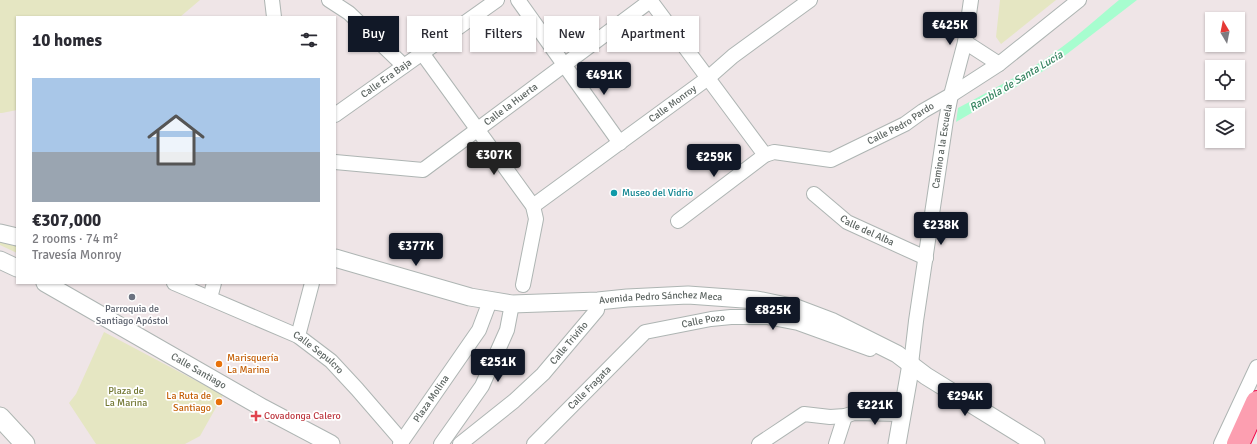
<!DOCTYPE html>
<html lang="en">
<head>
<meta charset="utf-8">
<style>
	body { margin:0; font-family:Signika,sans-serif; background:#f2f2f3; color:#2b2b33; height:100vh; display:flex; flex-direction:column; font-size:15px; white-space:nowrap }
	* { box-sizing:border-box; margin:0 }
	p { font-size:13px; color:#7c7c81 }
	.icon { flex:none; width:22px; height:22px; fill:none; stroke:currentColor; stroke-width:2; stroke-linecap:round; stroke-linejoin:round }
	.map { position:relative; flex:1; overflow:hidden }
	.drawer { position:absolute; left:16px; top:16px; width:320px; height:268px; display:flex; flex-direction:column; background:#fff; border-radius:0px; box-shadow:0 1px 3px #0004 }
	.drawer>* { flex:none }
	.hud { position:absolute; left:348px; top:16px; width:380px; height:36px; display:flex; gap:8px }
	.needle { width:26px; rotate:350deg }
	.controls { position:absolute; left:1205px; top:12px; display:grid; gap:8px }
	.controls a { display:grid; place-items:center; width:40px; height:40px; border-radius:0px; background:#fff; box-shadow:0 1px 3px #0004; font-size:20px }
	.price { position:absolute; translate:-50% -34px; padding:0 9px; border-radius:4px; background:#111827; color:#fff; font-size:13px; line-height:26px; filter:drop-shadow(0 1px 2px #0008) }
	.price::after { content:''; position:absolute; left:50%; top:24px; width:12px; height:9px; margin-left:-6px; background:inherit; clip-path:polygon(0 0,100% 0,50% 100%) }
	.price.on { background:#222; color:#fff }
	ul { padding:0; list-style:none }
	li { display:grid; align-content:center; gap:8px; height:212px; padding:0 16px }
	li span { display:grid; place-items:center; height:124px; border-radius:0px; color:#555 }
	li>.icon { margin-inline-start:auto }
	span .icon { width:72px; height:72px; fill:#fffc; stroke-width:1 }
	li b { font-size:17px }
	h2 { display:flex; justify-content:space-between; align-items:center; height:48px; padding:0 16px; font-size:17px }
	.chip { padding:0 14px; border-radius:0px; background:#fff; box-shadow:0 1px 3px #0004; font-size:14px; line-height:36px }
	.chip.on { background:#111827; color:#fff }
	.map>svg:first-child { display:block }
	.green { fill:#e5e6c2 }
	.water { fill:#a7fdcf }
	.lines { fill:none; stroke-linecap:round; stroke-linejoin:round }
	.minor-casing { stroke:#aeb5b3; stroke-width:16 }
	.tertiary-casing { stroke:#aeb5b3; stroke-width:19 }
	.secondary-casing { stroke:#aeb6b2; stroke-width:21 }
	.trunk-casing { stroke:#f00448; stroke-width:24 }
	.minor { stroke:#fff; stroke-width:14 }
	.tertiary { stroke:#fff; stroke-width:17 }
	.secondary { stroke:#fff; stroke-width:19 }
	.trunk { stroke:#fc9eb0; stroke-width:22 }
	.culture-dot { fill:#0f9aa8; stroke:#fff; stroke-width:1.5 }
	.worship-dot { fill:#6b7280; stroke:#fff; stroke-width:1.5 }
	.food-dot { fill:#e8710a; stroke:#fff; stroke-width:1.5 }
	.health-dot { fill:#e0444e; stroke:#fff; stroke-width:1.5 }
	.labels { text-anchor:middle; dominant-baseline:central; stroke-width:3.5; stroke-linejoin:round; paint-order:stroke }
	.street-label { font-size:10px; fill:#5d6562; stroke:#fff }
	.culture-label { font-size:10px; fill:#0d838f; stroke:#fff; text-anchor:start }
	.worship-label { font-size:10px; fill:#5b616d; stroke:#fff }
	.food-label { font-size:10px; fill:#c56008; stroke:#fff; text-anchor:start }
	.park-label { font-size:10px; fill:#727732; stroke:#fff }
	.health-label { font-size:10px; fill:#be3a42; stroke:#fff; text-anchor:start }
	.water-label { font-size:11px; font-style:italic; fill:#358460; stroke:#fff }
</style>
</head>
<body>
<div class="map">
<svg width="1257" height="444" viewBox="0 0 1257 444">
	<rect width="100%" height="100%" fill="#efe5e7"/>
	<path class="green" d="M0,0h200l-20,17h-163v93l-15,3h-2z
		M1000,0h56l-55,44 -5,-7z
		M0,239l17,5v9l-17,-8z
		M104,332l119,63 -23,41 -15,8h-89l-27,-41 7,-9z"/>
	<path class="water" d="M1119,0h18l-87,67 -94,55 2,-14c29,-16 59,-31 86,-48 27,-18 51,-40 75,-60z"/>
	<g class="lines">
		<g class="minor-casing">
			<g id="minor">
				<path d="M272,0l2,17"/>
				<path d="M329,0l20,13 55,53"/>
				<path d="M518,0l102,143"/>
				<path d="M650,0l115,155"/>
				<path d="M965,42l34,22"/>
				<path d="M422,53l111,153 3,13 -13,66"/>
				<path id="s1" d="M335,115l162,-115"/>
				<path id="s2" d="M335,162l88,8 227,-169"/>
				<path id="s3" d="M814,194l33,28 79,36"/>
				<path id="s4" d="M533,206l175,-128 25,-22 77,-56"/>
				<path id="s5" d="M678,221l87,-66 9,-3 57,8 74,-36 18,-13 28,-16 48,-31 80,-64"/>
				<path id="s6" d="M174,283l124,53 33,25 26,28 45,52"/>
				<path d="M210,298l4,-15"/>
				<path d="M298,336l14,-53"/>
				<path id="s7" d="M911,364l5,-43 30,-201 5,-25 14,-53 6,-42"/>
				<path id="s8" d="M400,444l79,-114 11,-29"/>
				<path d="M441,444l41,-58 25,-56 5,-26"/>
				<path id="s9" d="M460,444l54,-43 29,-27 54,-64 1,-9"/>
				<path id="s10" d="M534,444l111,-112 66,-13 20,-2h36l31,6 72,26 2,-8"/>
				<path d="M759,444l45,-30 26,3 15,-1 9,-3 48,1"/>
				<path d="M836,444l9,-28"/>
				<path d="M1221,444l36,-77"/>
			</g>
		</g>
		<g class="tertiary-casing">
			<g id="tertiary">
				<path d="M0,233l17,4"/>
				<path id="s11" d="M335,258l135,39 42,7 86,-3 29,-3 61,-3 69,5 39,8 37,14 64,32 29,22 110,68"/>
				<path d="M0,260l17,8"/>
				<path id="s12" d="M45,283l218,125 68,36"/>
				<path d="M897,444l14,-80"/>
			</g>
		</g>
		<g class="secondary-casing">
			<path id="secondary" d="M0,417l25,27"/>
		</g>
		<g class="trunk-casing">
			<path id="trunk" d="M1238,444l19,-42"/>
		</g>
		<use href="#minor" class="minor"/>
		<use href="#tertiary" class="tertiary"/>
		<use href="#secondary" class="secondary"/>
		<use href="#trunk" class="trunk"/>
	</g>
	<circle class="culture-dot" cx="614" cy="193" r="4"/>
	<circle class="worship-dot" cx="132" cy="297" r="4"/>
	<g class="food-dot">
		<circle cx="219" cy="364" r="4"/>
		<circle cx="219" cy="402" r="4"/>
	</g>
	<path class="health-dot" d="M254 410h4v4h4v4h-4v4h-4v-4h-4v-4h4z"/>
	<g class="labels">
		<g class="street-label">
			<text stroke="none"><textPath href="#s1" startOffset="63">Calle Era Baja</textPath></text>
			<text stroke="none"><textPath href="#s4" startOffset="173">Calle Monroy</textPath></text>
			<text stroke="none"><textPath href="#s2" startOffset="198">Calle la Huerta</textPath></text>
			<text stroke="none"><textPath href="#s5" startOffset="255">Calle Pedro Pardo</textPath></text>
			<text stroke="none"><textPath href="#s7" startOffset="220">Camino a la Escuela</textPath></text>
			<text stroke="none"><textPath href="#s3" startOffset="65">Calle del Alba</textPath></text>
			<text stroke="none"><textPath href="#s11" startOffset="332">Avenida Pedro Sánchez Meca</textPath></text>
			<text stroke="none"><textPath href="#s10" startOffset="217">Calle Pozo</textPath></text>
			<text stroke="none"><textPath href="#s9" startOffset="149">Calle Triviño</textPath></text>
			<text stroke="none"><textPath href="#s6" startOffset="161">Calle Sepulcro</textPath></text>
			<text stroke="none"><textPath href="#s12" startOffset="177">Calle Santiago</textPath></text>
			<text stroke="none"><textPath href="#s10" startOffset="79">Calle Fragata</textPath></text>
			<text stroke="none"><textPath href="#s8" startOffset="55">Plaza Molina</textPath></text>
		</g>
		<g class="culture-label">
			<text x="622" y="193">Museo del Vidrio</text>
		</g>
		<g class="worship-label">
			<text x="132" y="309">Parroquia de<tspan x="132" dy="12">Santiago Apóstol</tspan></text>
		</g>
		<g class="food-label">
			<text x="227" y="358">Marisquería<tspan x="227" dy="12">La Marina</tspan></text>
			<text x="211" y="396" text-anchor="end">La Ruta de<tspan x="211" dy="12">Santiago</tspan></text>
		</g>
		<g class="park-label">
			<text x="126" y="391">Plaza de<tspan x="126" dy="12">La Marina</tspan></text>
		</g>
		<g class="health-label">
			<text x="264" y="416">Covadonga Calero</text>
		</g>
		<g class="water-label">
			<text transform="translate(1016 81) rotate(-31)">Rambla de Santa Lucía</text>
		</g>
	</g>
</svg>
<div class="controls">
<a><svg class="needle" viewBox="-14 -14 28 28"><path d="M0-13l5 13h-10z" fill="#e53935"/><path d="M0 13l5-13h-10z" fill="#7c7c81"/></svg></a>
<a><svg class="icon" aria-label="locate" viewBox="0 0 24 24"><circle cx="12" cy="12" r="6"/><path d="M12 2v4M12 18v4M2 12h4M18 12h4"/></svg></a>
<a><svg class="icon" aria-label="layers" viewBox="0 0 24 24"><path d="M12 4l9 5-9 5-9-5zM3 14l9 5 9-5"/></svg></a>
</div>
<b class="price" style="left:950px;top:46px">€425K</b>
<b class="price" style="left:604px;top:96px">€491K</b>
<b class="price on" style="left:494px;top:176px">€307K</b>
<b class="price" style="left:714px;top:178px">€259K</b>
<b class="price" style="left:941px;top:246px">€238K</b>
<b class="price" style="left:416px;top:267px">€377K</b>
<b class="price" style="left:773px;top:331px">€825K</b>
<b class="price" style="left:498px;top:383px">€251K</b>
<b class="price" style="left:965px;top:417px">€294K</b>
<b class="price" style="left:875px;top:426px">€221K</b>
<div class="hud">
<a class="chip on">Buy</a>
<a class="chip">Rent</a>
<a class="chip">Filters</a>
<a class="chip">New</a>
<a class="chip">Apartment</a>
</div>
<section class="drawer">
<h2>10 homes<svg class="icon" aria-label="filters" viewBox="0 0 24 24"><path d="M4 7h16M4 17h16"/><circle cx="9" cy="7" r="2"/><circle cx="15" cy="17" r="2"/></svg></h2>
<ul>
<li><span style="background:linear-gradient(#a9c7e8 60%,#9aa5b1 0)"><svg class="icon" aria-label="home" viewBox="0 0 24 24"><path d="M3 11l9-7 9 7M6 9v11h12V9"/></svg></span><div><b>€307,000</b><p>2 rooms · 74 m²</p><p>Travesía Monroy</p></div></li>
</ul>
</section>
</div>
</body>
</html>
